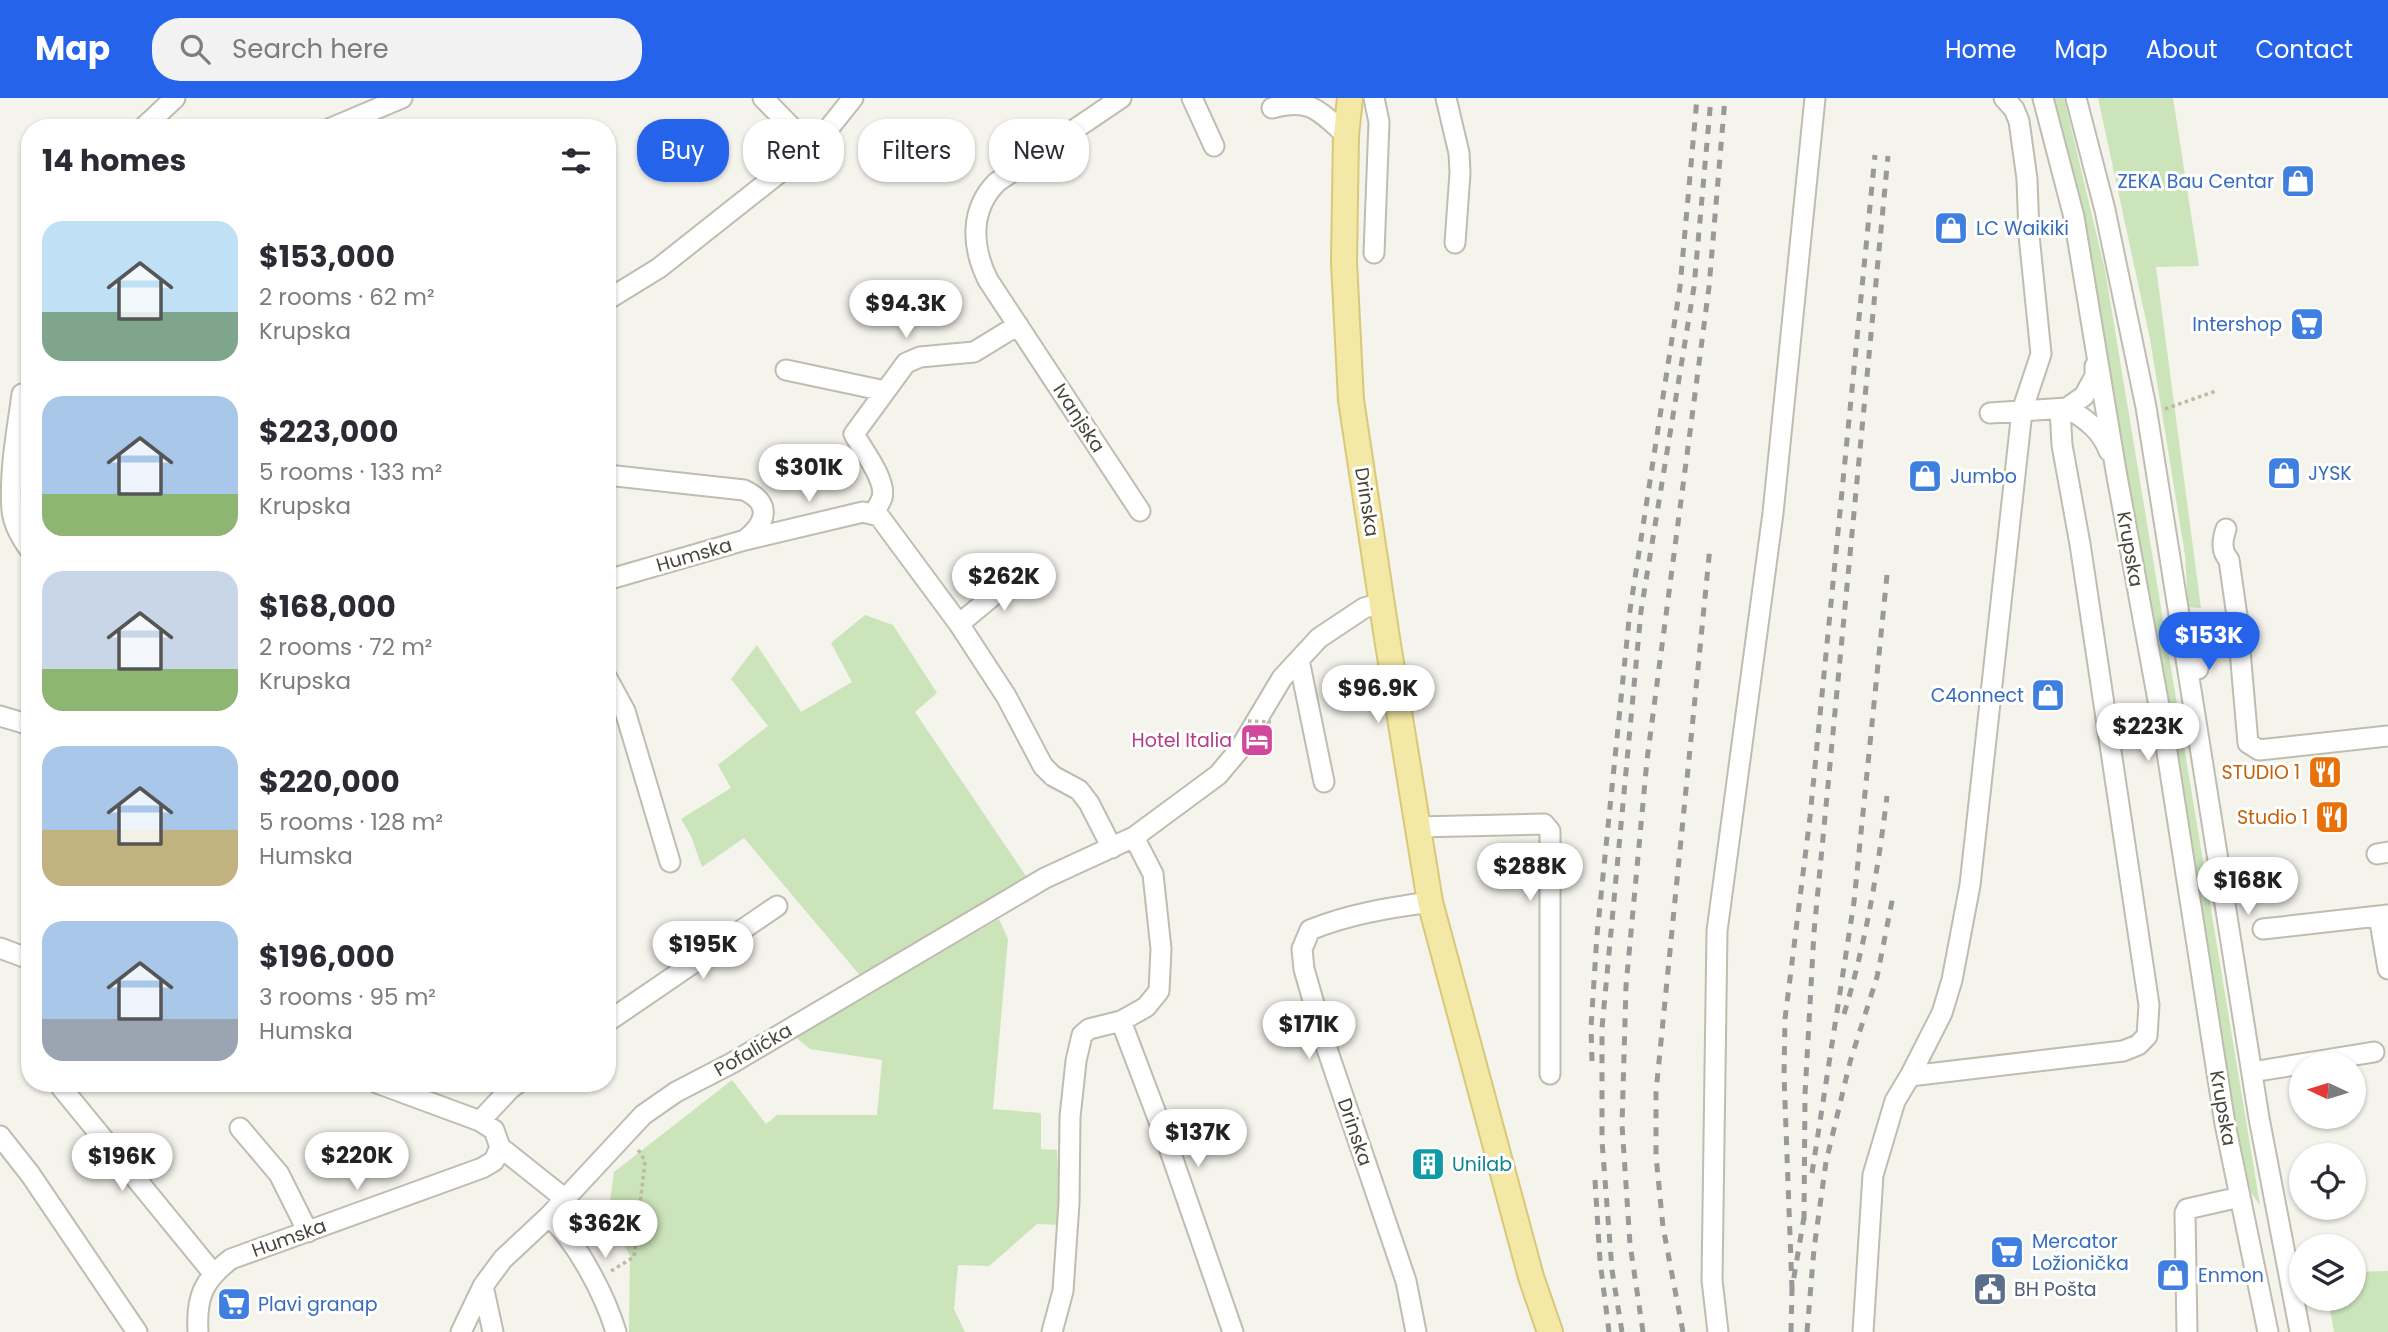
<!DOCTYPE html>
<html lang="en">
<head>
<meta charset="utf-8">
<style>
	body { margin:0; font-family:Poppins,sans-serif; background:#f2f2f3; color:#2b2b33; height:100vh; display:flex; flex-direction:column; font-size:26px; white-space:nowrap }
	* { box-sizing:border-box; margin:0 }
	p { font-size:23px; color:#7c7c81 }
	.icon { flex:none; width:38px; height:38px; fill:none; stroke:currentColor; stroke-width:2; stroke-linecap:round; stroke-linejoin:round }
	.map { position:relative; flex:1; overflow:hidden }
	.side { position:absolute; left:21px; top:21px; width:595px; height:973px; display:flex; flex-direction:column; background:#fff; border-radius:28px; box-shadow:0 2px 5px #0004 }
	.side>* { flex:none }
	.guide { position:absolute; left:637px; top:21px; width:665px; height:63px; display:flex; gap:14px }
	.needle { width:46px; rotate:274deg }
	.tools { position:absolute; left:2289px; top:954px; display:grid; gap:14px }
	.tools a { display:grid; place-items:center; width:77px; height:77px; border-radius:50%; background:#fff; box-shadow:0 2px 5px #0004; font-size:35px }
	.price { position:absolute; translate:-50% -60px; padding:0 16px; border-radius:24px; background:#fff; color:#222; font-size:23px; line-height:46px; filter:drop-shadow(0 2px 4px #0008) }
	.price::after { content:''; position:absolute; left:50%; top:42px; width:21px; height:16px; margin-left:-10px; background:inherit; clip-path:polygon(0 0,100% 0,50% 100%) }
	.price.active { background:#2563eb; color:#fff }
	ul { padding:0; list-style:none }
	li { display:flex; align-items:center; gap:21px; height:175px; padding:0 21px }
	li span { display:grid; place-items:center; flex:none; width:196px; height:140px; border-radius:21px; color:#555 }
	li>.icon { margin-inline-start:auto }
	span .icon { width:84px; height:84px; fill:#fffc; stroke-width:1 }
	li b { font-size:30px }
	h2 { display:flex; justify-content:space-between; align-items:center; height:84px; padding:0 21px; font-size:30px }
	.tag { padding:0 24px; border-radius:28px; background:#fff; box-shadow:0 2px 5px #0004; font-size:24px; line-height:63px }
	.tag.active { background:#2563eb; color:#fff }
	header { display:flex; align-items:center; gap:42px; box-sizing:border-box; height:98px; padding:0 35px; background:#2563eb; color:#fff }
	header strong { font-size:33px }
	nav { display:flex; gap:38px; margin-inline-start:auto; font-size:24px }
	.search { width:490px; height:63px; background:#f2f2f3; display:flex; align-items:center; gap:18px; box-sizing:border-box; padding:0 24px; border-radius:28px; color:#7c7c81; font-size:26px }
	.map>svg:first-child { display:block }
	.green { fill:#cbe4ba }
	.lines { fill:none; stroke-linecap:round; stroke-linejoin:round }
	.minor-casing { stroke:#bfbcb0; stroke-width:23 }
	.major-casing { stroke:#d8c877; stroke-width:28 }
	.path { stroke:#bfb9a3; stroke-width:3.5; stroke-dasharray:3.5 3.5; stroke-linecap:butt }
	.minor { stroke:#fff; stroke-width:19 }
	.major { stroke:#f4e8a6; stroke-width:24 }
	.rail { stroke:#999; stroke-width:5; stroke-dasharray:9 9; stroke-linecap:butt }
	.path-bridge { stroke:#bfb9a3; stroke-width:3.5; stroke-dasharray:3.5 3.5; stroke-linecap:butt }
	.labels { text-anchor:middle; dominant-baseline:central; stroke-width:6; stroke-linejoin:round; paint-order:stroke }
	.shop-label { font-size:19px; fill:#366cbe; stroke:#fff; text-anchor:start }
	.street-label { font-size:19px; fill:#48453b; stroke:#fff }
	.hotel-label { font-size:19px; fill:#b23c85; stroke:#fff; text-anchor:end }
	.food-label { font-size:19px; fill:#c56008; stroke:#fff; text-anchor:end }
	.culture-label { font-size:19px; fill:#0d838f; stroke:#fff; text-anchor:start }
	.service-label { font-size:19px; fill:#4e5e75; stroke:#fff; text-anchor:start }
</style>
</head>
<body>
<header>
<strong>Map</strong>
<div class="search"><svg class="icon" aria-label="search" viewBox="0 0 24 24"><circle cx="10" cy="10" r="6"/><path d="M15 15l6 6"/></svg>Search here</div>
<nav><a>Home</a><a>Map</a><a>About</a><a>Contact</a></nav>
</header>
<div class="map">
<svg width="2388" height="1234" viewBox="0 0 2388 1234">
	<rect width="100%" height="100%" fill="#f4f3ec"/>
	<path class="green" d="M2051,0h13l41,172 155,935 -9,-12 -26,-118 -133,-810z
		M2098,0h75l26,168 -43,1 45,341 -13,-1 -3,-52 -35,-216z
		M865,517l28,10 44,68 -22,19 115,170 -167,97 -119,-141 -42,29 -11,-31 -10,-17 50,-31 -13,-23 50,-39 -37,-47 26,-34 44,67 51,-30 -21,-39z
		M999,821l9,20 -15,170 48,4v36l16,1 4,75 -24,-1 -48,42 -31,-1 -4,44 11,23h-336l1,-76 -22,-40 6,-44 118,-92 34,44 11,-9h100l5,-55 -72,-11 -17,-14z
		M2388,1173v61h-54l-6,-33 26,-1v-26z"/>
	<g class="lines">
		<g class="minor-casing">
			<path id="minor" d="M763,0l47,48
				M1121,0l-124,84c-27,27 -26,64 -9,98l152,231
				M1192,0l22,48
				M1446,0l13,55 1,20 -5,70
				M2043,0l31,119 42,254 48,262 61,391 43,208
				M2076,0l29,112 41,197 113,711 41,214
				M1272,10c39,-10 46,2 74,27
				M143,30l32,-30
				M331,30l71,-30
				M1374,155l5,-131 -5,-24
				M607,202l52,-32 134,-106 32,-29 28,-35
				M786,272l99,21
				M22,296c-5,38 -13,78 -10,116 1,13 10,29 18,40
				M2067,310c19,11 34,22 42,43
				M1990,315l77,-5 17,-12 11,-20v-10
				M607,377l137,15c28,13 23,33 1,50
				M874,416c2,-5 6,-11 8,-16 5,-18 -20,-49 -28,-64l52,-71 14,-6 54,-5 44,-27
				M2226,431c-4,12 -5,22 3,31l8,56 11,127 11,7 129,-14
				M607,482l138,-40 118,-28 16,4 80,108 47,72 37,70 10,10 26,14 10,13 23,45
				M959,526l64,-53
				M1299,562l25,122
				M2198,571c-2,-15 -1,-29 9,-41
				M607,580l18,33 45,151
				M0,618l30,9
				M1417,729l127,-3 6,7v243
				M2377,756l11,-2
				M2379,818l9,53
				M2263,831l125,-14
				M0,850l24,9 6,-1
				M1121,923l47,124 65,187
				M607,924l170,-116
				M2252,974l122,-20
				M1910,978l213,-25 15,-6 9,-9 2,-31 -69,-461 -18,-99 -2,-36
				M61,989l152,186
				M480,1023l30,-32 8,-6
				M240,1030l39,46 29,58
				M0,1038l30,38 107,158
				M500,1049l64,51
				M549,1118c28,26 56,79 67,116
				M483,1188l10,46
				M198,1234c-2,-35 5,-52 33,-73l251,-91 12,-7 6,-14 -6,-17 -14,-9 -103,-38
				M461,1234l22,-46 20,-27 46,-43 94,-101 33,-23 56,-29 313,-185 89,-41 84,-62 21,-25 43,-72 37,-40 45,-30 18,-5
				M1052,1234l11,-41 6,-88 1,-86 6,-56 6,-26 7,-6 32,-8 25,-14 13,-16 2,-42 -8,-75 -19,-37
				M1416,1234l-10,-51 -79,-232 -23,-80 -2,-20 8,-19c39,-16 78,-22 120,-28
				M1718,1234l-6,-52 5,-349 56,-418 42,-415
				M1863,1234l10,-157 22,-74 15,-25 32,-63 10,-33 18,-95 52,-474 19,-57 -12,-119 -2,-56 -8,-58 -5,-12 -10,-11
				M2187,1234l-2,-119 2,-4 53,-12"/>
		</g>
		<g class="major-casing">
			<path id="major" d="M1350,0l-4,37 -2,127 7,138 36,238 43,264 101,375 19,55"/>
		</g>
		<path class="path" d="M2165,311l51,-18
			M611,1173l23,-14 11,-96 -8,-13"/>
		<use href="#minor" class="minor"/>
		<use href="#major" class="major"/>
		<path class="rail" d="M1844,916c22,-72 34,-144 43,-218
			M1592,963l-1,-34 6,-92 33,-325 50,-323 17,-189
			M1812,1075l42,-271 33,-327
			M1595,1082l5,81 9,71
			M1804,1122l1,-126 9,-162 74,-776
			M1792,1191l-8,-214 1,-56 25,-202 65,-662
			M1622,1234l-10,-62 -10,-129v-113l39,-417 53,-324 17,-189
			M1643,1234l-13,-88 -8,-119 4,-139 21,-226 62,-473 16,-189
			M1683,1234l-20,-105 -7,-71v-64l54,-545
			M1791,1234l1,-43 13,-78
			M1807,1234l7,-83 12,-87 24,-100 27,-85 16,-81"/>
		<path class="path-bridge" d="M1248,623l23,1"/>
	</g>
	<defs>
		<g id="shop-square" transform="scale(1.75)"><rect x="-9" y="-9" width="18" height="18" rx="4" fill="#3f7fe0" stroke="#fff"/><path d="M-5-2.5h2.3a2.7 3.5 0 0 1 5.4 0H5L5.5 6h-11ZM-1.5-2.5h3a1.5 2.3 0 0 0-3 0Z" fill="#fff"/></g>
		<g id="supermarket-square" transform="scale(1.75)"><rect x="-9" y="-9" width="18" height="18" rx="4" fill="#3f7fe0" stroke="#fff"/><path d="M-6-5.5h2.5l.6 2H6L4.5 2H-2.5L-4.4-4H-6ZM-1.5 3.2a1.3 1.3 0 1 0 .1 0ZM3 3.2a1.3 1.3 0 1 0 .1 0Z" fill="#fff"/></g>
		<g id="hotel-square" transform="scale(1.75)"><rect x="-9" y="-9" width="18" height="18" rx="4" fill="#d1479c" stroke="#fff"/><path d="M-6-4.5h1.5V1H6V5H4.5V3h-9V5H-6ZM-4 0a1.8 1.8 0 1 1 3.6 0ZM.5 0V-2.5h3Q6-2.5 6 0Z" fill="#fff"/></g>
		<g id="restaurant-square" transform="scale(1.75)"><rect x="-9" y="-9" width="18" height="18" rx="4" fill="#e8710a" stroke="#fff"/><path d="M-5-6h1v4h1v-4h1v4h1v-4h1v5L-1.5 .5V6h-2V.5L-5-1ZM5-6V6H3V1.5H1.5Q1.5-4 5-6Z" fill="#fff"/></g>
		<g id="building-square" transform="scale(1.75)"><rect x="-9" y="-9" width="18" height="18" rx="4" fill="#0f9aa8" stroke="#fff"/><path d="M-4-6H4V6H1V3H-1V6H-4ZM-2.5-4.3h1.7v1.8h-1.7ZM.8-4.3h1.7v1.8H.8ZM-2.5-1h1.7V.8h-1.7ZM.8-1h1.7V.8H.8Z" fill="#fff"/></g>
		<g id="civic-square" transform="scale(1.75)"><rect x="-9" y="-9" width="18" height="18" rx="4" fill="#5c6f8a" stroke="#fff"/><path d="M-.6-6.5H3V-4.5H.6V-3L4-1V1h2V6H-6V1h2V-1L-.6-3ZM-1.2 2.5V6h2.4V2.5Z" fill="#fff"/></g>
	</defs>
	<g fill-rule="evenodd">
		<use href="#shop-square" x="2298" y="83"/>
		<use href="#shop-square" x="1951" y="130"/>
		<use href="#supermarket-square" x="2307" y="226"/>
		<use href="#shop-square" x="2284" y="375"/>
		<use href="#shop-square" x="1925" y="378"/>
		<use href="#shop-square" x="2048" y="597"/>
		<use href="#hotel-square" x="1257" y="642"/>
		<use href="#restaurant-square" x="2325" y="674"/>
		<use href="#restaurant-square" x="2332" y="719"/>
		<use href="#building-square" x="1428" y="1066"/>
		<use href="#supermarket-square" x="2007" y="1154"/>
		<use href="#shop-square" x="2173" y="1177"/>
		<use href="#civic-square" x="1990" y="1191"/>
		<use href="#supermarket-square" x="234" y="1206"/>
	</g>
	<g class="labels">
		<g class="shop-label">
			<text x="2274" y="83" text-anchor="end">ZEKA Bau Centar</text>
			<text x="1976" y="130">LC Waikiki</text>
			<text x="2282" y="226" text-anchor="end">Intershop</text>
			<text x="2308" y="375">JYSK</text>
			<text x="1950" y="378">Jumbo</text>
			<text x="2024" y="597" text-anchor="end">C4onnect</text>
			<text x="2032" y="1143">Mercator<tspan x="2032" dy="22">Ložionička</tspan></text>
			<text x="2198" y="1177">Enmon</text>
			<text x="258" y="1206">Plavi granap</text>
		</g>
		<g class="street-label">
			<text transform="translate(1079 320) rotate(57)">Ivanjska</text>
			<text transform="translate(1367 404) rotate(81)">Drinska</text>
			<text transform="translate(2130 451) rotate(80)">Krupska</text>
			<text transform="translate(694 457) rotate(-16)">Humska</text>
			<text transform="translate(753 952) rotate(-30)">Pofalićka</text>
			<text transform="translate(2223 1010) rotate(80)">Krupska</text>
			<text transform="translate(1355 1034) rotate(71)">Drinska</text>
			<text transform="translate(289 1140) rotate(-20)">Humska</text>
		</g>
		<g class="hotel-label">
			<text x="1232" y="642">Hotel Italia</text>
		</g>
		<g class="food-label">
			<text x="2300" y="674">STUDIO 1</text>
			<text x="2308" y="719">Studio 1</text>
		</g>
		<g class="culture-label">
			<text x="1452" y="1066">Unilab</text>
		</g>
		<g class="service-label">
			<text x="2014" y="1191">BH Pošta</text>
		</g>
	</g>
</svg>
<div class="tools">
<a><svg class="needle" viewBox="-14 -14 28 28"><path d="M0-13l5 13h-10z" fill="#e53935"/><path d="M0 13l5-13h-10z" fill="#7c7c81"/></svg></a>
<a><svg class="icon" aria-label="locate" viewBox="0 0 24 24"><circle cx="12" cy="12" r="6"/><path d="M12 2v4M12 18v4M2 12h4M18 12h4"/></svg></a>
<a><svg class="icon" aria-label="layers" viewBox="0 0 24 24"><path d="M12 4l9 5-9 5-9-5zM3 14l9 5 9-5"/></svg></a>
</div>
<b class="price" style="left:906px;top:242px">$94.3K</b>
<b class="price" style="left:809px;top:406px">$301K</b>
<b class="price" style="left:1004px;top:515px">$262K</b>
<b class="price active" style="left:2209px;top:574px">$153K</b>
<b class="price" style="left:1378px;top:627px">$96.9K</b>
<b class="price" style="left:2148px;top:665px">$223K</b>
<b class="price" style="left:1530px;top:805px">$288K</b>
<b class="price" style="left:2248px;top:819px">$168K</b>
<b class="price" style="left:703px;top:883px">$195K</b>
<b class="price" style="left:1309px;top:963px">$171K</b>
<b class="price" style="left:1198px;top:1071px">$137K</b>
<b class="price" style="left:357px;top:1094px">$220K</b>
<b class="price" style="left:122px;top:1095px">$196K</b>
<b class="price" style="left:605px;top:1162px">$362K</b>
<div class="guide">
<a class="tag active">Buy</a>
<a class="tag">Rent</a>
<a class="tag">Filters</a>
<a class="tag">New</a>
</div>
<section class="side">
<h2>14 homes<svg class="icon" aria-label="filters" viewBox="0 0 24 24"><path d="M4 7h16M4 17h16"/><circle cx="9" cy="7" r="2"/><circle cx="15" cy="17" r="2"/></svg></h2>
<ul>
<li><span style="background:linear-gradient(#bfe0f5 65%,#7fa58c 0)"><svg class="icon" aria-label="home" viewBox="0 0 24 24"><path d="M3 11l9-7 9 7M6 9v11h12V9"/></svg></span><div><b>$153,000</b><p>2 rooms · 62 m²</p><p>Krupska</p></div></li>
<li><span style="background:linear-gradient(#a9c7e8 70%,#8fb573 0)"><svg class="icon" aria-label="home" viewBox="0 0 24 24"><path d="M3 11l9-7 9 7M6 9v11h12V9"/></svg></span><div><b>$223,000</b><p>5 rooms · 133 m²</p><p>Krupska</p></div></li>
<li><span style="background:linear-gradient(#c9d6e8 70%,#8fb573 0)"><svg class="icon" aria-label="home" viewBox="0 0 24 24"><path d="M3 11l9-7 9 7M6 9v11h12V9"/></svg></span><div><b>$168,000</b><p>2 rooms · 72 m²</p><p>Krupska</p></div></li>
<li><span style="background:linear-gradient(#a9c7e8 60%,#c2b280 0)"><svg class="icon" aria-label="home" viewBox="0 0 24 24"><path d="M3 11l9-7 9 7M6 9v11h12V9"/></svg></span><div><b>$220,000</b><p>5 rooms · 128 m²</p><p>Humska</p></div></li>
<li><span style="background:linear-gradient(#a9c7e8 70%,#9aa5b1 0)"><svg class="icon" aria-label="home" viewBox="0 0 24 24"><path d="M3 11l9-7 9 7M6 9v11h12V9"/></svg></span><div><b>$196,000</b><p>3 rooms · 95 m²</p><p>Humska</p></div></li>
</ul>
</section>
</div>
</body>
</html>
